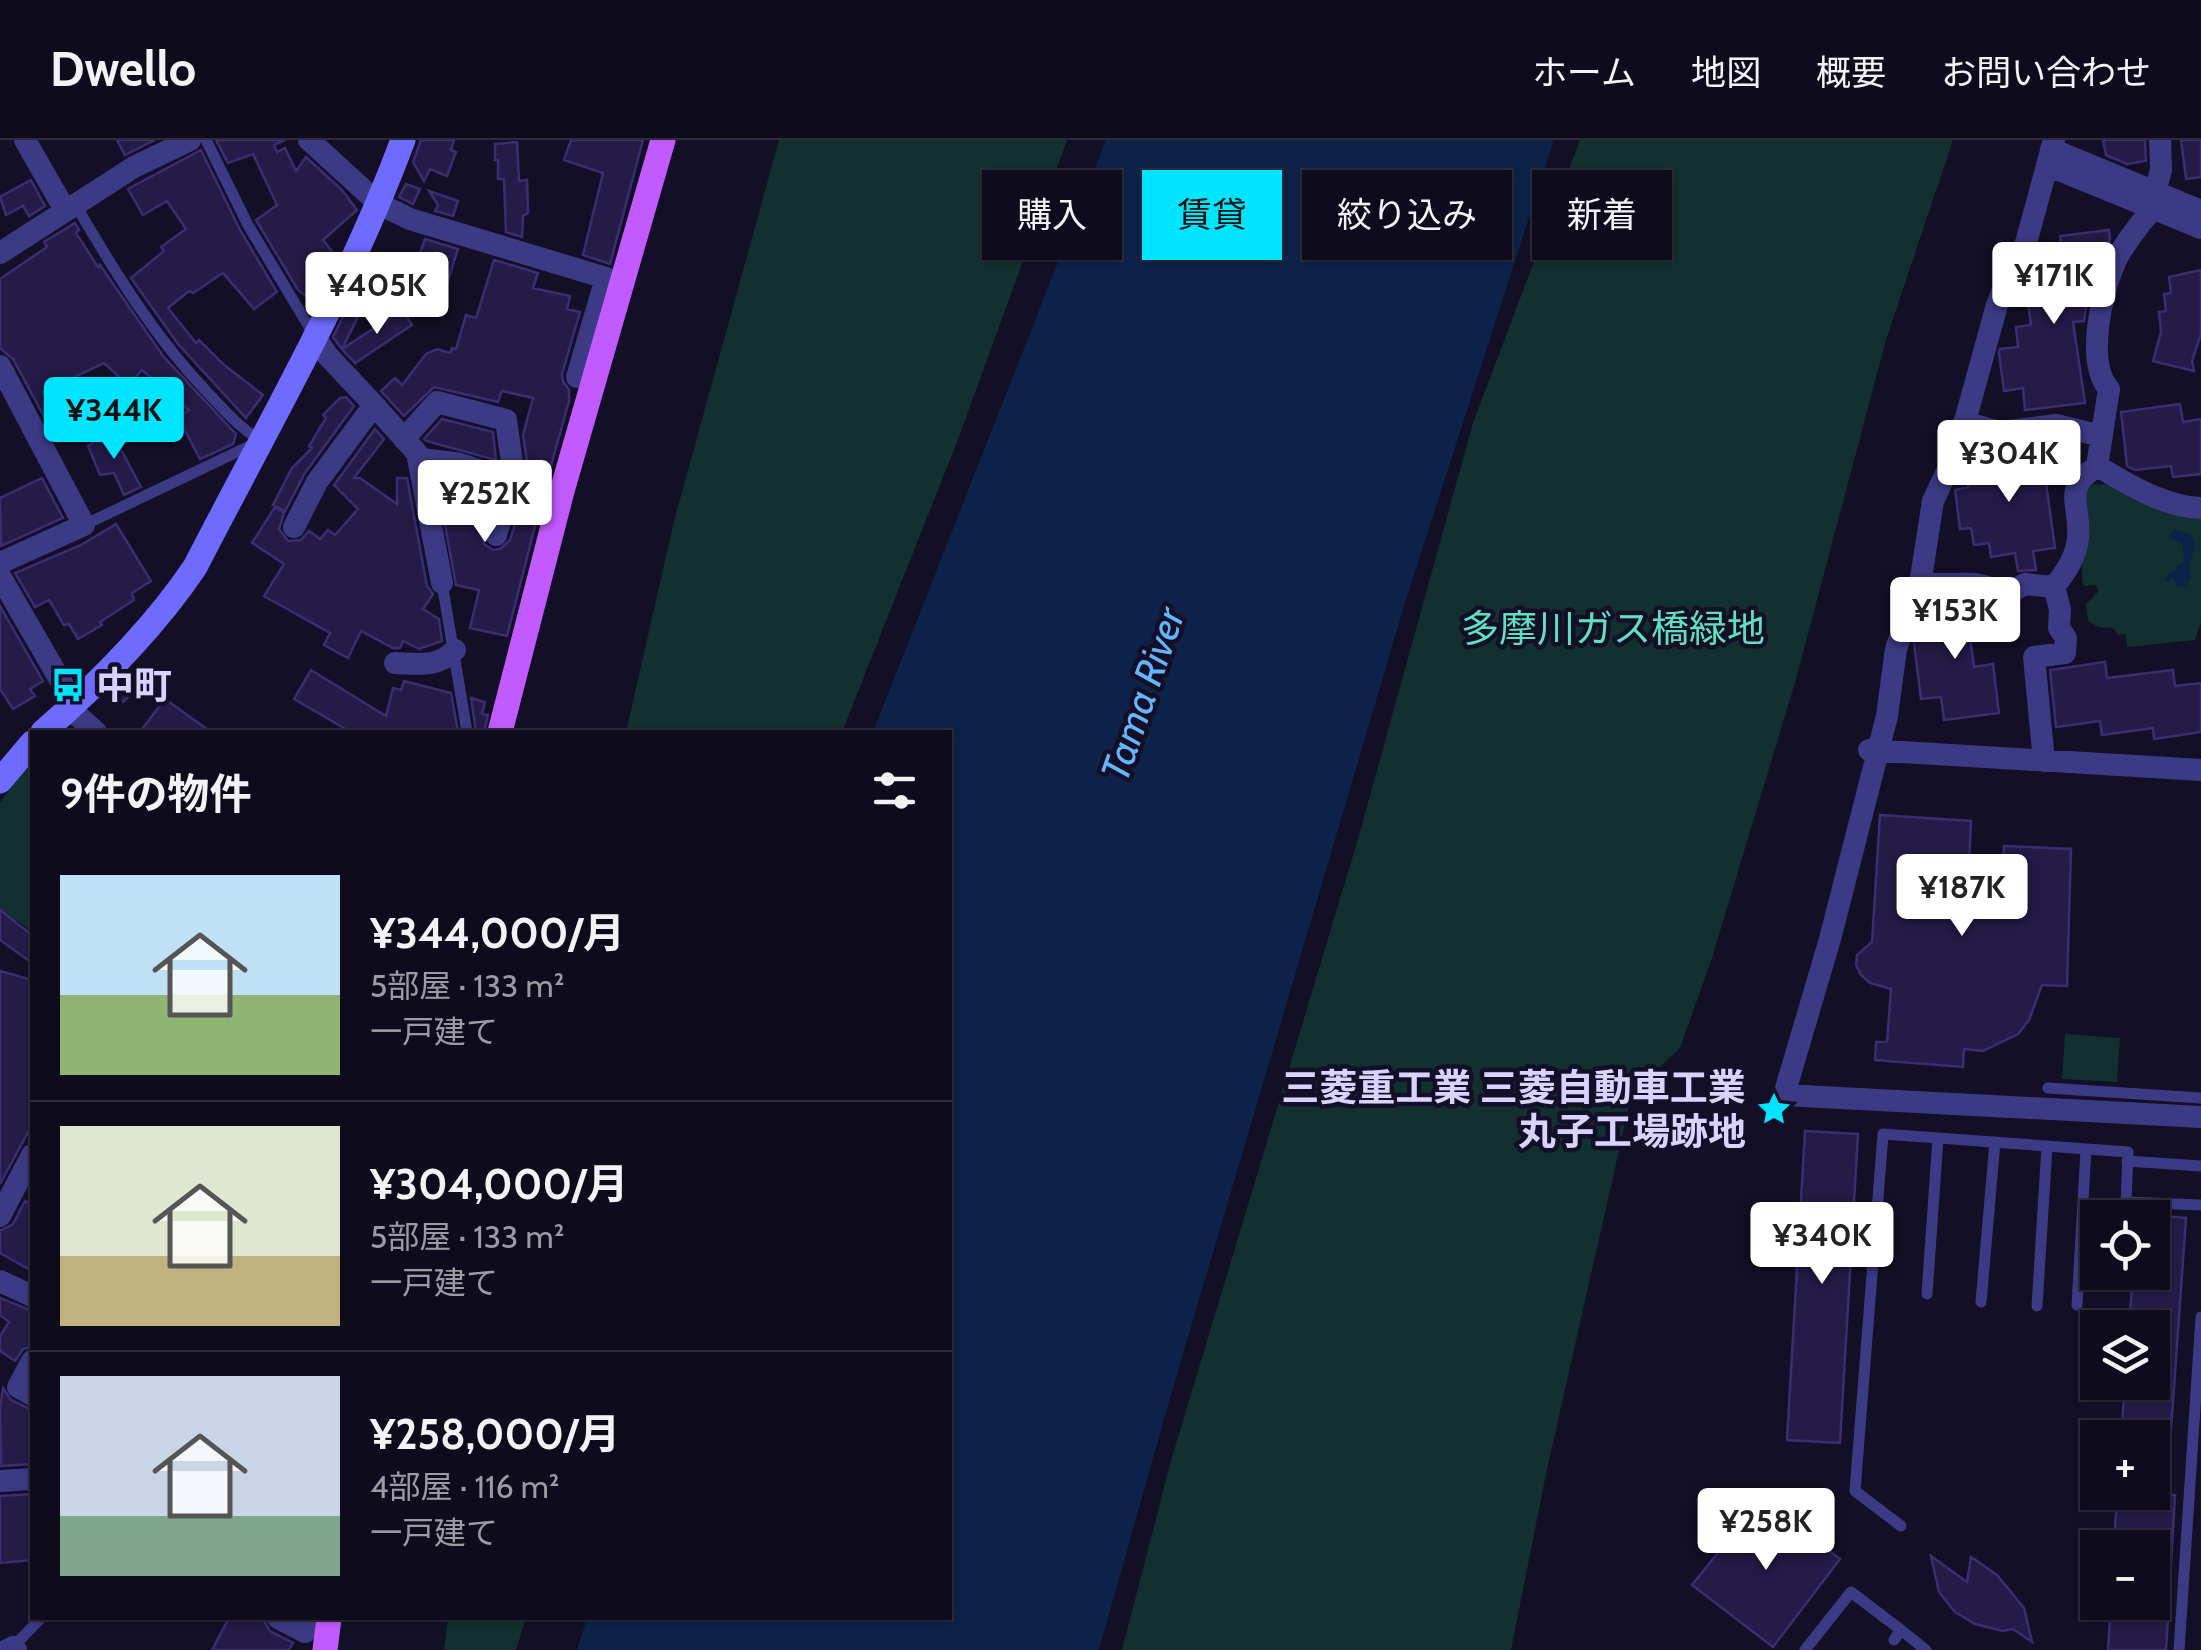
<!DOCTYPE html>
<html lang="ja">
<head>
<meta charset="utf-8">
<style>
	body { margin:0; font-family:Cabin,"Noto Sans JP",sans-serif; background:#171425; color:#f1f3f6; height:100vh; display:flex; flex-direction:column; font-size:38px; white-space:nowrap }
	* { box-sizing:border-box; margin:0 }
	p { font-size:32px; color:#9b9ba3 }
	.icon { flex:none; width:55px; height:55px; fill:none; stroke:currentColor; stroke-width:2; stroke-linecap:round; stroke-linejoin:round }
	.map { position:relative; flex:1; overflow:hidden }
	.drawer { position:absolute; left:30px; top:590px; width:922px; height:890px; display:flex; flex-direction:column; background:#0e0b1c; border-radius:0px; box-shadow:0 2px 8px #0004,0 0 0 2px #2e2b3b }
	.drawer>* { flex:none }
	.hud { position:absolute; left:982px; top:30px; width:950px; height:90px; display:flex; gap:20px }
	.tools { position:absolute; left:2080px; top:1060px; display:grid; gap:20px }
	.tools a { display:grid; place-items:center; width:90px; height:90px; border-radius:0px; background:#0e0b1c; box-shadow:0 2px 8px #0004,0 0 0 2px #2e2b3b; font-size:50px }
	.price { position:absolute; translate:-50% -85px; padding:0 22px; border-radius:10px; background:#fff; color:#222; font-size:32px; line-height:65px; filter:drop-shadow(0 2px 5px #0008) }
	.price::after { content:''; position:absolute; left:50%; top:60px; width:30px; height:22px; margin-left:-15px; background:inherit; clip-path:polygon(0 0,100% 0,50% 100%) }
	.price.selected { background:#00e5ff; color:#111 }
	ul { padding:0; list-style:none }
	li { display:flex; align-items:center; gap:30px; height:250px; padding:0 30px }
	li+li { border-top:2px solid #2e2b3b }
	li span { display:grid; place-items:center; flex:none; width:280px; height:200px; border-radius:0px; color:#555 }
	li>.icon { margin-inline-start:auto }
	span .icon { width:120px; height:120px; fill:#fffc; stroke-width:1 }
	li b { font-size:42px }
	h2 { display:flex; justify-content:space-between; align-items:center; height:120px; padding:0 30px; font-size:42px }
	.chip { padding:0 35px; border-radius:0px; background:#0e0b1c; box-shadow:0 2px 8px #0004,0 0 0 2px #2e2b3b; font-size:35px; line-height:90px }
	.chip.selected { background:#00e5ff; color:#111 }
	header { display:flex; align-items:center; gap:60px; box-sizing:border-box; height:140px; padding:0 50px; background:#0e0b1c; border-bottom:2px solid #2e2b3b }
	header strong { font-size:48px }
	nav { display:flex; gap:55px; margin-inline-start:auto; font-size:35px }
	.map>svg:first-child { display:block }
	.green { fill:#12302f }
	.water { fill:#0c2248 }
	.building { fill:#241b47; stroke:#3b2d73; stroke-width:2.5 }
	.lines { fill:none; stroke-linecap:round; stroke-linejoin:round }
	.lane { stroke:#3d3a85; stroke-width:11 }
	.street { stroke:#3d3a85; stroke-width:22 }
	.secondary { stroke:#6f6bff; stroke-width:25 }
	.primary { stroke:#c25bff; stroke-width:25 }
	.labels { text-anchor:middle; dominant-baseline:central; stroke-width:9; stroke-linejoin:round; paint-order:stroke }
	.park-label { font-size:38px; fill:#5fe0c0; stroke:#130f26 }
	.poi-label { font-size:38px; font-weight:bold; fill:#d9d4ff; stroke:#130f26; text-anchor:start }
	.water-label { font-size:40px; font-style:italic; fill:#62b6ff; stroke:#130f26 }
</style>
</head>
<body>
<header>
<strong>Dwello</strong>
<nav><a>ホーム</a><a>地図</a><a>概要</a><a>お問い合わせ</a></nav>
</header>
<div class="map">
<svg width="2201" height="1510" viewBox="0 0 2201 1510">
	<rect width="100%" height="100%" fill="#130f26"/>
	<path class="green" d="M779,0h288l-110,302 -115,290h-216l48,-211z
		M1580,0h373l-67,200 -90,339 -84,279 -32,90 -48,45 -85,376 -36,181h-389l48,-186 188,-625 115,-416z
		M2105,344l96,30v108l-6,18 -68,7 -1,-13 -8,1 -5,-7 -15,-1 -10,-6 -2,-17 12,-12 -2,-7 -12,1 -2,-5 1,-87 10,-9z
		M32,616v175l-32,-21v-107z
		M2065,894l55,4 -3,44 -55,-3z
		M448,1478h78l-10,32h-72z"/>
	<path class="water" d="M1106,0h448l-150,466 -236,799 -69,245h-522l10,-32h363v-886h-77z
		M2176,389l15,6 5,11 -7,18 2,14 -5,9 -10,-1 -3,-10 -5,6 -4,-3 20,-18 -2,-17 -12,-6 2,-7z"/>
	<path class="building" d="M117,0h38l-30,15z
		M216,0h69l-11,5 3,7 8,-4 11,23 10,-14 36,33 15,20 -34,30 12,15 -25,20 10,8 -9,17 -13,-10 -42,-70 21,-15 -24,-51 -25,9z
		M421,0h33l-3,10 5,2 -9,24 -17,-7 -6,12 -11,-19z
		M571,0h72l-33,124 -27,-9 20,-82 -39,-13z
		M2103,0h42l1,21 -19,3 -21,-9z
		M2181,0h20v37l-15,2z
		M517,2l2,39 8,-1 1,33 -5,3 -1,21 -16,-5 -2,-53h-6v-19h-3v-16z
		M201,10l39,80 37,62 -23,17 -31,-36 -30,20 -4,-2 -21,17 28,35 3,-3 24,24 40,31 -17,23 -68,-74 -47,-66 33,-27 -3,-4 25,-18 -19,-28 -24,14 -15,-26z
		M31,40l14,26 -16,10 -6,-10 -17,9 -6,-18z
		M406,44l14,5 -7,15 -14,-7z
		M429,51l29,10 -5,15 -18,-5 3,-6z
		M75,83l4,7 -3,3 22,34 2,-2 63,91 73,78 -3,10 -33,15 -20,-38 1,-5 8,-6 -47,-40 -14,15 -24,-22 -61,29 14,28 -9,4 -35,-65 -13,-11v-69l47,-32 -3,-5z
		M2109,90l1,10 -5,9 -8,1 2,13 -4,10 -11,1 3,27 -3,20 -11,1 12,81 -60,7 -2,-22 -19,3 -5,-38 1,-4 18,-2 -2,-20 15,-2 -6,-45 24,-3 -3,-20 16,-2 -2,-19z
		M425,99l33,10 -13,41 -34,-12z
		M494,120l44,13 -5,15 37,8 -3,13 13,3 -18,62 1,7 6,9v11l-21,76 -20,-7 -5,-35 10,-37 -31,-7 -4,11 -64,-15 -30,29 -23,-25 14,-13 7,7 24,-31 11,-5 13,4 2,-5 4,1 10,-34 10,3z
		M366,130l12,6 -36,73 -9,-12z
		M2201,130v64l-9,27 2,10 -41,-10 8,-29 -2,-20 7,-1 -2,-17 7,-1 -2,-16z
		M402,170l10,15 -57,38 -13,-14z
		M346,257l8,9 -49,67 -20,38 -12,-6 19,-37 20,-20 -3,-2 17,-28 -3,-3 17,-17z
		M2180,264l3,18 18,-3v55l-28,3 -2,-11 -36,4 -8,-4 -6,-54z
		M442,279l51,13 3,28 -70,-19 -2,-2z
		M375,289l9,10 -30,39h6l37,26v-26h10l20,108 6,8 -10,15 16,10 3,22 -23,8 -16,-8 -3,7h-7l-32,-17 -13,27 -24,-13 6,-12 -66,-37 20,-32 -32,-21 23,-36 9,6 -5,16 9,12 13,-1 8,-9 11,8 8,-9 7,5 23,-26 -24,-24z
		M111,291l30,56 -17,8 -10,-22 -14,2 -12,-29z
		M2022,304l1,5 18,-2 14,101 -22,3 3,19 -18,1 -3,-18 -24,4 -2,-14 -15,2 -3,-17 -11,1 -5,-39 13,-3 -2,-13 16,-2 -2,-15 16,-2 -1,-7z
		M434,325l23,2 40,13 -15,52 2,12 9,6 7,-1 10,-9 16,-51 17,6 -36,141 -37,-8 9,-38 -23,-5z
		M42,338l21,40 -62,28 -1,-48z
		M116,384l35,57 -19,12 2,7 -34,22 2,3 -24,14 -9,-15 -5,1 -15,-25 -14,7 -20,-34 66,-28z
		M1980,461l5,1 3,24 -19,2 5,39 19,-3 6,49 -55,7 -3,-23 -20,2 -7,-56 4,-13 11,-1 -3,-21z
		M0,466l43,75 -13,8 5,7 -22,13 -13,-20z
		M2105,522l2,16 66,-8 2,16 26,-3v49l-47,7 -1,-11 -51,7 -2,-14 -44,6 -6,-57z
		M131,530l12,13 -20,19 -11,-12z
		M311,530l75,46 7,-28 8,2 3,-9 47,12 7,39h-107l-57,-33z
		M471,558l14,4 -3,12 6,1 -4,17h-8z
		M165,559l46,33h-71z
		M1880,675l91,6 -2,43 34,2 1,-20 67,3 -4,137 -25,-1 -13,35 -11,14 -35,17 -19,-2 -1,18 -88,-7 1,-18h11l4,-53 -21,-6 -9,-8 -5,-10 1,-10 15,-13z
		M0,770l32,25v28l-32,-23z
		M0,831l32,9v145l-32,59z
		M1805,991l53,3 -18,309 -53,-3z
		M25,1061l7,4v66l-32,-18v-22l13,-7z
		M2152,1075l34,3 -16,226 -18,-2v-4h-31l4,-56h27v-54h-23l4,-56h19z
		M0,1158l32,13v35l-9,3 -8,12 -15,-10v-15l9,-14 -9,-7z
		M3,1248l8,12 21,10v54l-31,2 -1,-59z
		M2117,1352l58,3 -9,155h-58l3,-48h41v-54h-38z
		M32,1354v66l-32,3v-67z
		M1761,1359l79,60 -67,88 -81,-62z
		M1931,1416l36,26 4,-25 26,18 27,33 8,34 -19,-13 -10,2 -28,-7 -20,-12 -16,-20z
		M229,1478h33l8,13 23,12 -4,7h-77z"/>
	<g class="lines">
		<path class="lane" d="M206,0l42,85 66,110
			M75,64c40,68 79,133 134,190 16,17 31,34 52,47
			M417,313l42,5 103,33
			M84,385l172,-82
			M442,443l25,149
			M2048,948l153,10
			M2127,1021l74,5
			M1927,1154l11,-156
			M1981,1162l14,-160
			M2077,1165l9,-156
			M2037,1166l10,-160
			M1901,1386l-46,-35 28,-357 245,18 -2,50 75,3
			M1894,1500l7,-10 25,20
			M13,1507l28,-29
			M1805,1510l46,-58 50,38
			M2179,1510l22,-333"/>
		<path class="street" d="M25,0l40,70
			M309,0l70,64 31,15 196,59 -29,99
			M2054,0l-28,103 -14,24 -15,38 -40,145 -24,51 -12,77 -25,71 -9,67 -57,223 -46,156 417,22
			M2051,9l104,43 6,-22 -1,-30
			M2047,25l154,63
			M2155,52l46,19
			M2152,69c-12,15 -27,33 -36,51 -14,31 -31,102 -7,129l-12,77c31,18 67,41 104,42
			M0,113l134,-86 56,-27
			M314,195l13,20 47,50
			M0,226l84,159 -84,38
			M1964,282l36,10 56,-7 46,11
			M404,299l33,-37 69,18 8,57 -18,58
			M294,387l23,-45 57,-77 43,48 25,130
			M0,436l74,128
			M1920,442c37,7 51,-7 85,13l20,-11 29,3
			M395,523c24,1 42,5 60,-13
			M70,569l26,23
			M1869,610l332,20
			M2044,621l-10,-104 31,-4 1,-15 -7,-10 1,-19 -6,-22c11,-14 23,-31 24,-50 3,-36 -17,-46 19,-71
			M0,1076l32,-61
			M0,1141l32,15
			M32,1221l-14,26 14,8
			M0,1341l32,-2
			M278,1478l27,14 2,-14
			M7,1510l6,-3 3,3"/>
		<path class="secondary" d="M43,592c55,-48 111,-104 152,-165 72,-140 153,-279 208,-427
			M0,641l32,-38"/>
		<path class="primary" d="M500,592l62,-241 101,-351
			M325,1510l4,-32"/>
	</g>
	<defs>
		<g id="bus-bare" transform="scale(2.7)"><path d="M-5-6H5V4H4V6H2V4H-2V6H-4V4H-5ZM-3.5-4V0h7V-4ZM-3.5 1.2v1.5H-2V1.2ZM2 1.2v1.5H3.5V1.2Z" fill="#00e5ff" stroke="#130f26" stroke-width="2.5" paint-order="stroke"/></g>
		<g id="sight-bare" transform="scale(2.7)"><path d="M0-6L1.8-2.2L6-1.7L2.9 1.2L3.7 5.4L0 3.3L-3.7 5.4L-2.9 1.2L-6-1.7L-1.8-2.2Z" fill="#00e5ff" stroke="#130f26" stroke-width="2.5" paint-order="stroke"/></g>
	</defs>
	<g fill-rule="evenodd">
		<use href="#bus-bare" x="68" y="545"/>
		<use href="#sight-bare" x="1774" y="969"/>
	</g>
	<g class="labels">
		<g class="park-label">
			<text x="1613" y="488">多摩川ガス橋緑地</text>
		</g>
		<g class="poi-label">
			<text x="96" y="545">中町</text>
			<text x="1746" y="947" text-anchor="end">三菱重工業 三菱自動車工業<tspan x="1746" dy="44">丸子工場跡地</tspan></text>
		</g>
		<g class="water-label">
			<text transform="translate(1142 554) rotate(-71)">Tama River</text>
		</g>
	</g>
</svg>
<div class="tools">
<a><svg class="icon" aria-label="locate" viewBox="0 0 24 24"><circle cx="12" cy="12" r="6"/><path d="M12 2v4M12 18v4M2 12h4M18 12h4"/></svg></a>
<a><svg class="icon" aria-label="layers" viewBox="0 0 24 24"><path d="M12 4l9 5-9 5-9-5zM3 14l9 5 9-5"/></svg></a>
<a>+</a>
<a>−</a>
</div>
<b class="price" style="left:2054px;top:187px">¥171K</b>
<b class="price" style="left:377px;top:197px">¥405K</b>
<b class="price selected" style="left:114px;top:322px">¥344K</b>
<b class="price" style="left:2009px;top:365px">¥304K</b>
<b class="price" style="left:485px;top:405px">¥252K</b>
<b class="price" style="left:1955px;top:522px">¥153K</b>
<b class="price" style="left:1962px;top:799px">¥187K</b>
<b class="price" style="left:1822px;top:1147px">¥340K</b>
<b class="price" style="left:1766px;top:1433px">¥258K</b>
<div class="hud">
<a class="chip">購入</a>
<a class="chip selected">賃貸</a>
<a class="chip">絞り込み</a>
<a class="chip">新着</a>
</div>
<section class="drawer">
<h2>9件の物件<svg class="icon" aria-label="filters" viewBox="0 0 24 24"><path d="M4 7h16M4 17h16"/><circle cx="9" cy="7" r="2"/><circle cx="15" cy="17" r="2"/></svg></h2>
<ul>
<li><span style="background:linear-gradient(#bfe0f5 60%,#8fb573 0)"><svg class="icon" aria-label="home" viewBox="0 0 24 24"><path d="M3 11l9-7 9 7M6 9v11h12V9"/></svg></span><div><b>¥344,000/月</b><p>5部屋 · 133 m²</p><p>一戸建て</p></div></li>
<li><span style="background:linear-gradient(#dfe7d0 65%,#c2b280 0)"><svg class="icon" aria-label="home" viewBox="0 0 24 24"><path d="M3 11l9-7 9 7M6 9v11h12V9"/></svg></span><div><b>¥304,000/月</b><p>5部屋 · 133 m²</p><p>一戸建て</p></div></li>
<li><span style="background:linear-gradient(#c9d6e8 70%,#7fa58c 0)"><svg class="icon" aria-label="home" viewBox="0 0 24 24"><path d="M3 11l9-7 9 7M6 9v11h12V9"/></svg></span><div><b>¥258,000/月</b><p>4部屋 · 116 m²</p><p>一戸建て</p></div></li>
</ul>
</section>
</div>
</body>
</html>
